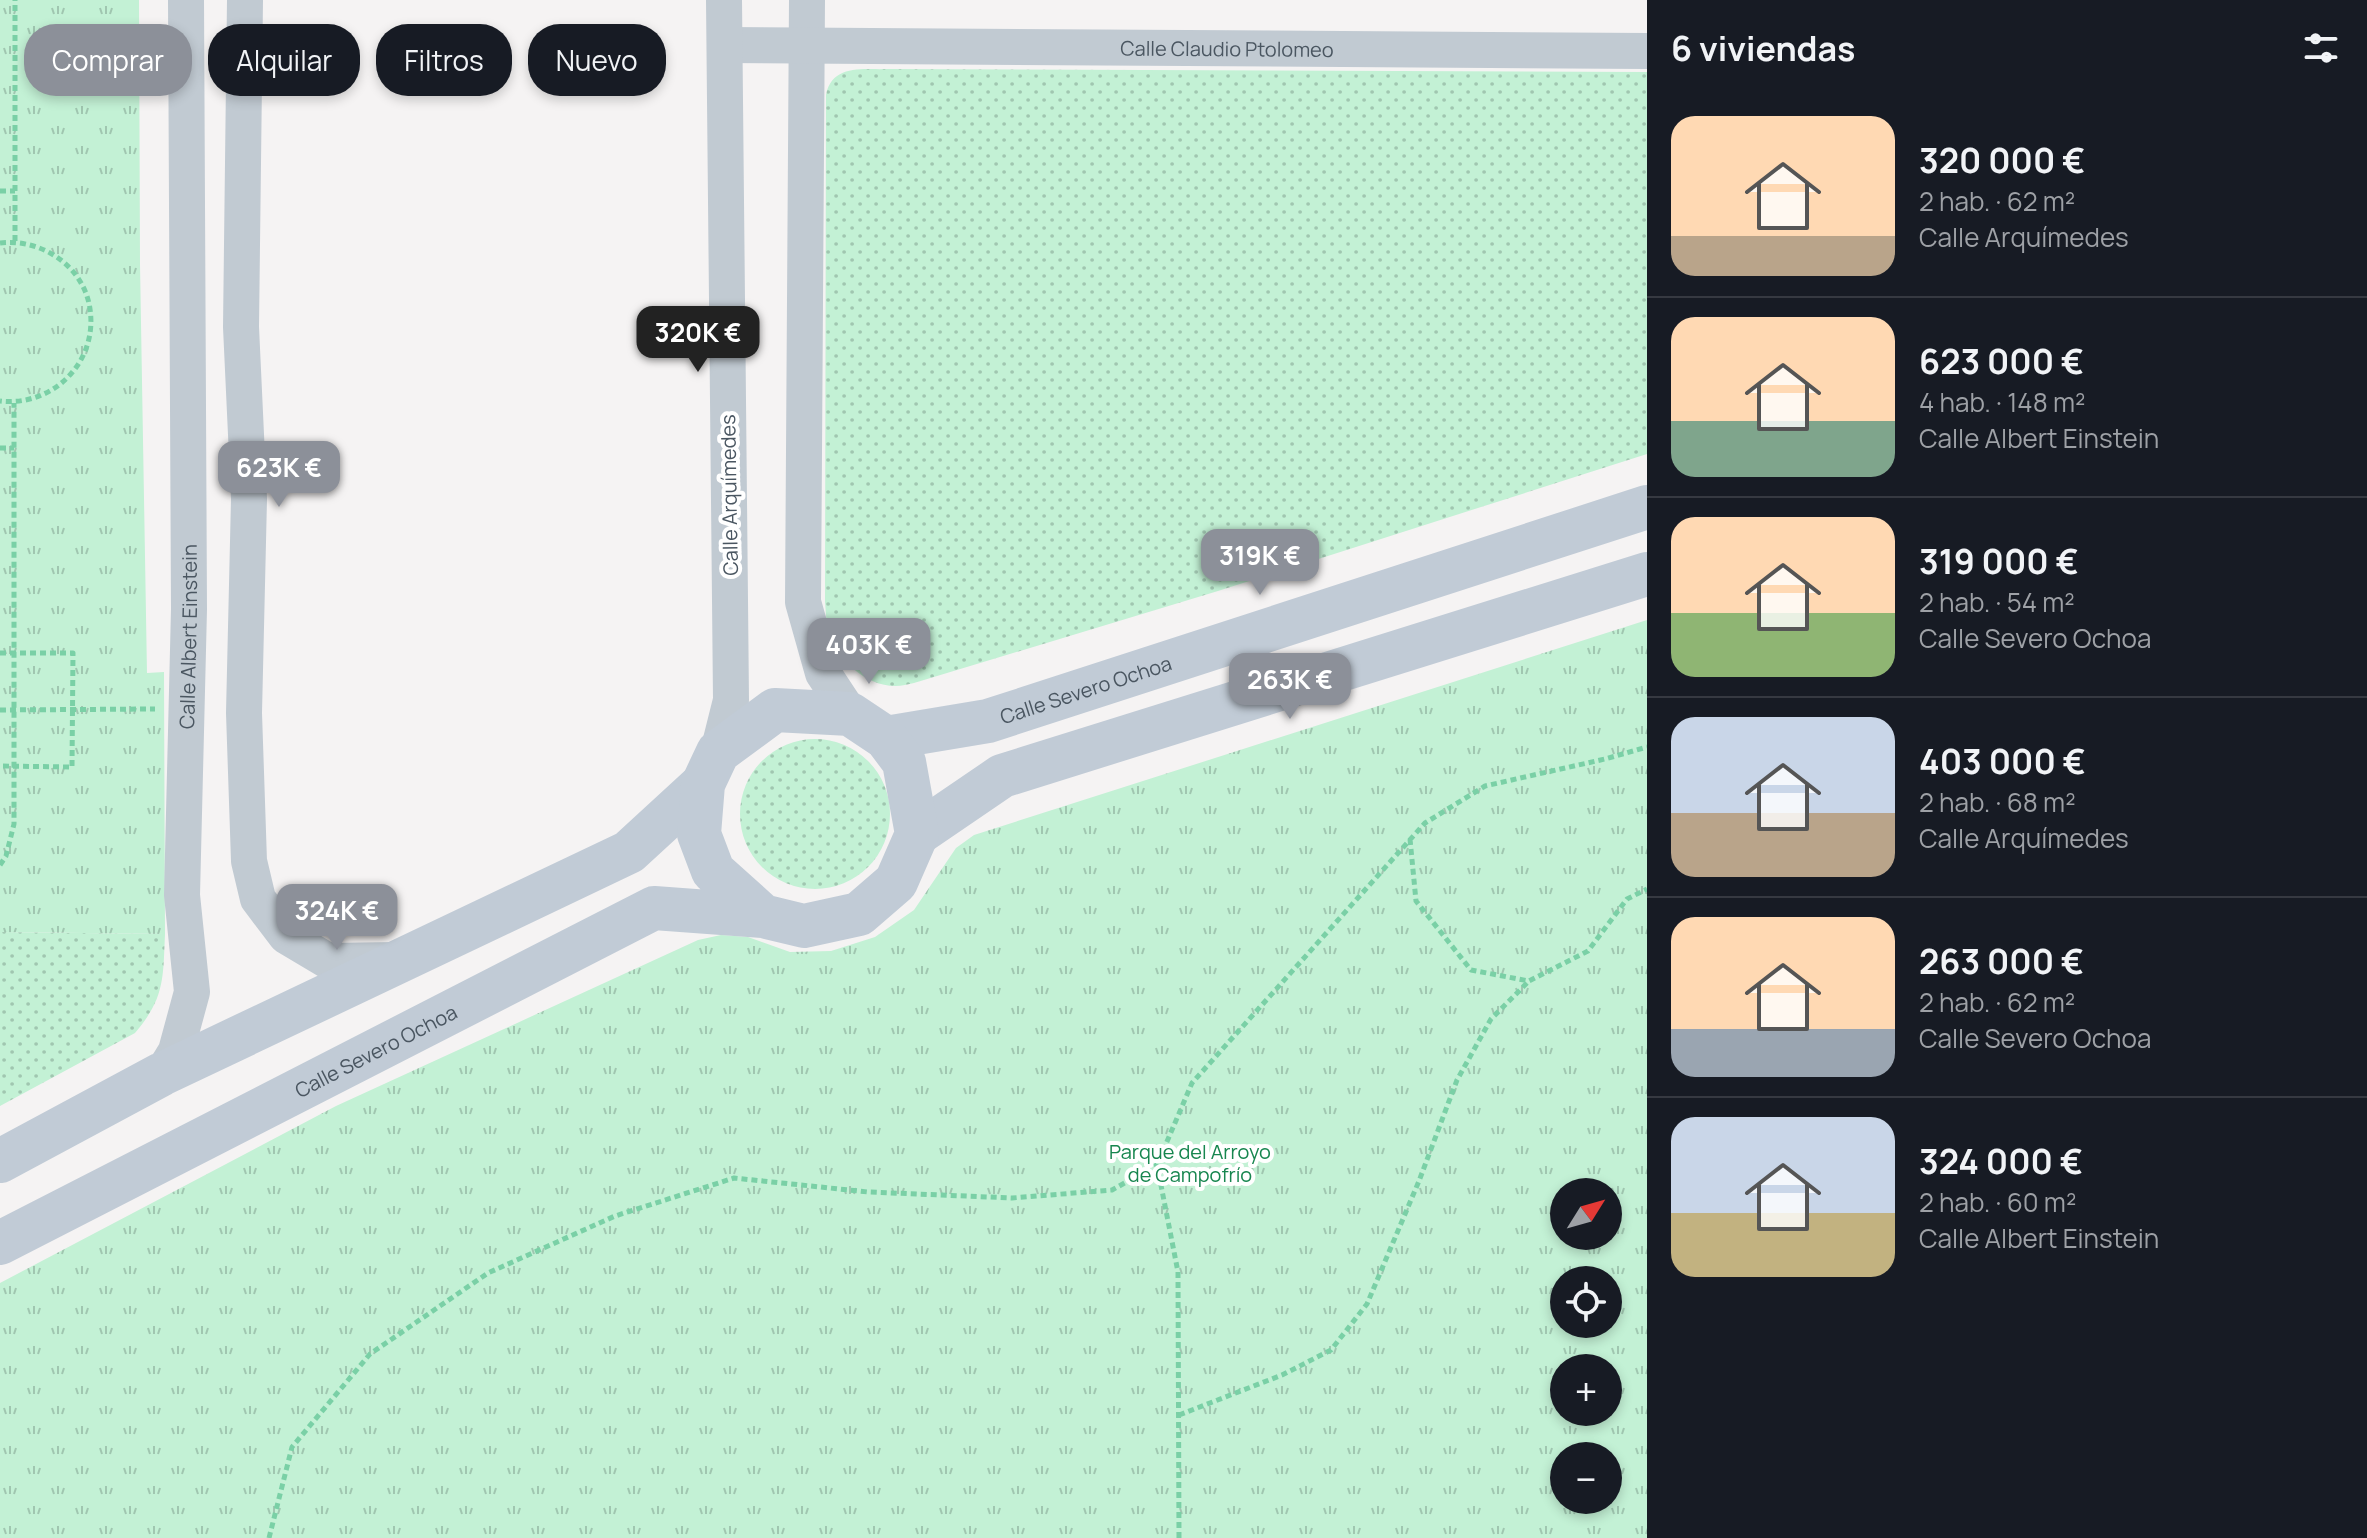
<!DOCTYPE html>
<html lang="es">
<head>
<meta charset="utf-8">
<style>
	body { margin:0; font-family:Manrope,sans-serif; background:#242831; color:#f1f3f6; height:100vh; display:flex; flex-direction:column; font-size:30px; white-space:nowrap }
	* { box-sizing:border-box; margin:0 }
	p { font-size:26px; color:#9ea1a6 }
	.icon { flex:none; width:44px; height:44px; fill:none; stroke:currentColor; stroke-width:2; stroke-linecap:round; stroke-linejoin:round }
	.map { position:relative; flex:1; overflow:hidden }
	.drawer { display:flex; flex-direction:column; background:#171b24; width:720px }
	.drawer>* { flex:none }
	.top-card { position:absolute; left:24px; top:24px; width:760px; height:72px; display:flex; gap:16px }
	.needle { width:52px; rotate:53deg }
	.fabs { position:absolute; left:1550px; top:1178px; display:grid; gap:16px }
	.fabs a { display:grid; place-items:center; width:72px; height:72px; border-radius:50%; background:#171b24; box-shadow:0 4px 12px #0003; font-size:40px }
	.price { position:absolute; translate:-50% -68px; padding:0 18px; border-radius:16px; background:#8c9099; color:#fff; font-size:26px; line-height:52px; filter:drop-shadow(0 2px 4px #0008) }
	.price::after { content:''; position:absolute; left:50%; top:48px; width:24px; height:18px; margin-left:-12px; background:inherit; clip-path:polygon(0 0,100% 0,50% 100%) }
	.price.selected { background:#222; color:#fff }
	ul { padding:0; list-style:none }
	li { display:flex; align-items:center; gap:24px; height:200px; padding:0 24px }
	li+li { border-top:2px solid #363941 }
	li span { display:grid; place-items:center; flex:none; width:224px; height:160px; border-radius:24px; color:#555 }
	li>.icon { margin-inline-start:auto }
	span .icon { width:96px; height:96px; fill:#fffc; stroke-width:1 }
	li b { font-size:34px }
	h2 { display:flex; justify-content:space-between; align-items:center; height:96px; padding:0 24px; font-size:34px }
	.tag { padding:0 28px; border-radius:32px; background:#171b24; box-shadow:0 4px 12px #0003; font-size:28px; line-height:72px }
	.tag.selected { background:#8c9099; color:#fff }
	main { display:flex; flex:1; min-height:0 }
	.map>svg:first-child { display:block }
	.grass { fill:url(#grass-dots) }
	.park { fill:url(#park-tufts); fill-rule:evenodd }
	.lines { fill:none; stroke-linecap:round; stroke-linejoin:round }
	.path { stroke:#7ad0a6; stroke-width:5; stroke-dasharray:6 4; stroke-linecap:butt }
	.street { stroke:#c1cad2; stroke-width:36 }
	.secondary { stroke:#c1cbd6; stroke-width:44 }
	.labels { text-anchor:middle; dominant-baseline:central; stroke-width:8; stroke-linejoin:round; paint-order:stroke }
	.street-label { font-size:20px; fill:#4a5661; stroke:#fff }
	.park-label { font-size:20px; fill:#17864f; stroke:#fff }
</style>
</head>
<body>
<main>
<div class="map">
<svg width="1647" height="1538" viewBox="0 0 1647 1538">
	<defs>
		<pattern id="grass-dots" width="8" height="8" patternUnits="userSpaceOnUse" patternTransform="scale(2)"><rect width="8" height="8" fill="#c3f1d5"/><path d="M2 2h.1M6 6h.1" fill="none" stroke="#a0c6b0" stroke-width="1.8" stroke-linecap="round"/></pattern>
		<pattern id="park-tufts" width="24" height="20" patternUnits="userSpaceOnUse" patternTransform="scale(2)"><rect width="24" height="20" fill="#c3f1d5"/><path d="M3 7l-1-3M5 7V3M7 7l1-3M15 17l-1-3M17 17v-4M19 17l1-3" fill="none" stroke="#a0c6b0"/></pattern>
	</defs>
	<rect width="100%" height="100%" fill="#f5f3f3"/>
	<path class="grass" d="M888,69l759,3v382l-429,137 -304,92c-6,1 -12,3 -19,3 -29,0 -57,-26 -66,-52 -3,-10 -3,-22 -4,-32l1,-507c6,-31 37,-25 62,-26z
		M740 814a75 75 0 1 1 150 0a75 75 0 1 1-150 0Z
		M0,932l165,2c-2,44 0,64 -30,99l-135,73z"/>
	<path class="park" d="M0,0h139l1,264 7,409 17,-1 1,262 -165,-2z
		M1647,620v918h-1647v-255l336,-177 362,-166 23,-5 27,2 42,15 41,-1 44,-14 39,-27 42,-62 18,-13zM1608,1192v44h-44v-44zM1608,1280v44h-44v-44zM1564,1368h44v44h-44zM1564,1456h44v44h-44z"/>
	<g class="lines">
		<path class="path" d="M0,191h15
			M15,241v-241
			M0,243c41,-5 84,23 90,66 8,54 -38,98 -90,92
			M0,448h14
			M0,653h73l-1,114 -72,-1
			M0,710l155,-1
			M1410,839l6,62 55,69 58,11 59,-30 39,-52 20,-10
			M0,865l6,-9 8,-32v-421
			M1179,1415l103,-40 49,-25 36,-46 52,-123 38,-101 34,-61 38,-38
			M269,1538l23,-91 78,-93 118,-81 127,-57 119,-38 134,14 144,6 100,-8 45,-25
			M1179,1538l-1,-266 -21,-107 35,-82 233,-260 60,-37 120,-27 42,-12"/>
		<g class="street">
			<path d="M245,0l-4,327 8,172 -5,214 5,148 9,38 28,37 42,25 70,-1"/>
			<path d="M807,0l-4,602 20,71 27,41"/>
			<path id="s1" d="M725,45l922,6"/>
			<path d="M718,752l13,-52 -7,-700"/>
			<path id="s2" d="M162,1074l14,-23 16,-59 -10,-97 7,-286 -3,-609"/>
		</g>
		<g class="secondary">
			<path id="s3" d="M886,738l102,-17 659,-214"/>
			<path d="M917,834l85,-58 645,-202"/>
			<path d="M0,1161l162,-87 467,-222 74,-68"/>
			<path id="s4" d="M0,1243l654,-335 109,8 41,10 55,-12 37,-32 21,-48 -13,-72 -18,-24 -36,-24 -75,-4 -57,42 -15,32 -4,50 14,37 50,45"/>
		</g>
	</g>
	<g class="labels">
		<g class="street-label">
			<text stroke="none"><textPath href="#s1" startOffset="502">Calle Claudio Ptolomeo</textPath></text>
			<text transform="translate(729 495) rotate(-91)">Calle Arquímedes</text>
			<text stroke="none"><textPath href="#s2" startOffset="444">Calle Albert Einstein</textPath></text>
			<text stroke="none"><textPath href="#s3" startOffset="206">Calle Severo Ochoa</textPath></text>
			<text stroke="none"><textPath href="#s4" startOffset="422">Calle Severo Ochoa</textPath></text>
		</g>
		<g class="park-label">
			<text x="1190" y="1151">Parque del Arroyo<tspan x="1190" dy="23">de Campofrío</tspan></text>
		</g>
	</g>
</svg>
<div class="fabs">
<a><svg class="needle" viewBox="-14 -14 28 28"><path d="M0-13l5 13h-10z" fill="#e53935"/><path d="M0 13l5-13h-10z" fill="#9ea1a6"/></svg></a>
<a><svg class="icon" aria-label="locate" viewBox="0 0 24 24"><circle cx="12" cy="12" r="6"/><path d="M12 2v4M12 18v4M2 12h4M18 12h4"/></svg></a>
<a>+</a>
<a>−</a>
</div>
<b class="price selected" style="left:698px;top:374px">320K €</b>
<b class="price" style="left:279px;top:509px">623K €</b>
<b class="price" style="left:1260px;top:597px">319K €</b>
<b class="price" style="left:869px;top:686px">403K €</b>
<b class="price" style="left:1290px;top:721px">263K €</b>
<b class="price" style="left:337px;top:952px">324K €</b>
<div class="top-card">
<a class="tag selected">Comprar</a>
<a class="tag">Alquilar</a>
<a class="tag">Filtros</a>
<a class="tag">Nuevo</a>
</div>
</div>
<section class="drawer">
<h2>6 viviendas<svg class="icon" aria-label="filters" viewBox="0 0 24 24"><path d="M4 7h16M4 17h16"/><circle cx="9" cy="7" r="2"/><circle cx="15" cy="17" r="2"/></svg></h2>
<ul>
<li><span style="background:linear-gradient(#ffd9b3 75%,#b9a48a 0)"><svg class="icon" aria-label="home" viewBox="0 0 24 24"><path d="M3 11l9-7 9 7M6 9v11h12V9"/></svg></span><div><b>320 000 €</b><p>2 hab. · 62 m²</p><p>Calle Arquímedes</p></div></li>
<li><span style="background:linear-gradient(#ffd9b3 65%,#7fa58c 0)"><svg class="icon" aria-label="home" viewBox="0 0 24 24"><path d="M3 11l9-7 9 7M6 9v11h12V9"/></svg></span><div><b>623 000 €</b><p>4 hab. · 148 m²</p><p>Calle Albert Einstein</p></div></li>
<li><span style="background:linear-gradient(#ffd9b3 60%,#8fb573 0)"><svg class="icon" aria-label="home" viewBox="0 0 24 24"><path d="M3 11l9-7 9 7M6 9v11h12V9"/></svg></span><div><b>319 000 €</b><p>2 hab. · 54 m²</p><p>Calle Severo Ochoa</p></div></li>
<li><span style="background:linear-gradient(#c9d6e8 60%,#b9a48a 0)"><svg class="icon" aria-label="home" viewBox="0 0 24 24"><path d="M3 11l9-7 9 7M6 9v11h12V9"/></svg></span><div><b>403 000 €</b><p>2 hab. · 68 m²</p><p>Calle Arquímedes</p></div></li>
<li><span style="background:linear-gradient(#ffd9b3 70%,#9aa5b1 0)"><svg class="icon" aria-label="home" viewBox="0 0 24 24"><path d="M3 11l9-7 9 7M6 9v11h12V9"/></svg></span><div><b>263 000 €</b><p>2 hab. · 62 m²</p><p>Calle Severo Ochoa</p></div></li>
<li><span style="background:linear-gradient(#c9d6e8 60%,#c2b280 0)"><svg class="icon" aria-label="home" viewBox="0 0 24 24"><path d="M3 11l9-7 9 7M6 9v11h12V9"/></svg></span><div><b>324 000 €</b><p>2 hab. · 60 m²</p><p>Calle Albert Einstein</p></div></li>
</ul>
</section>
</main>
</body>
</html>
